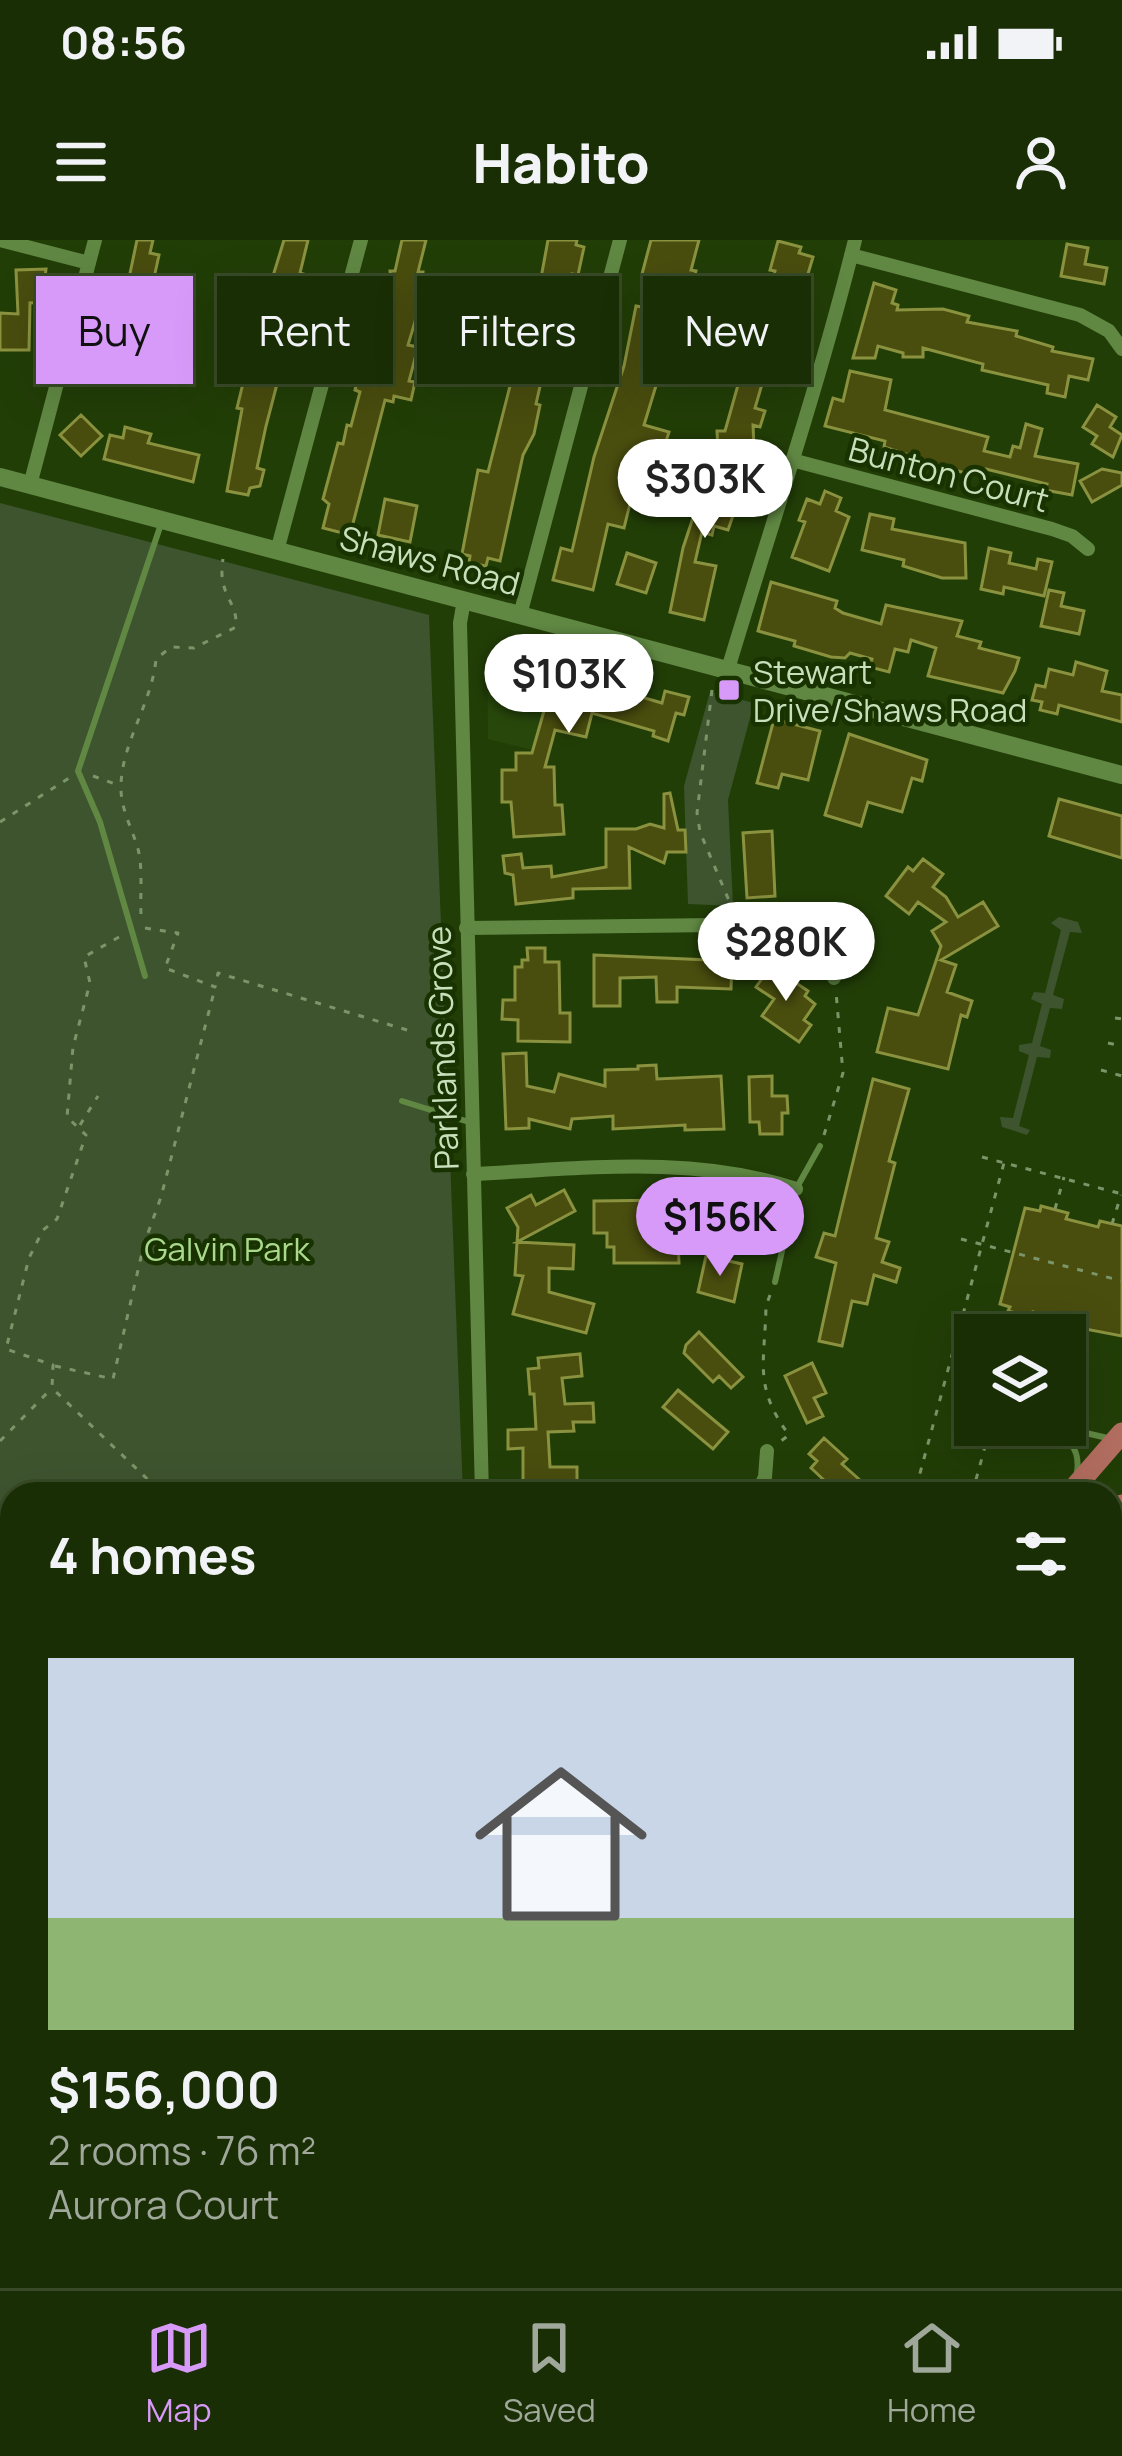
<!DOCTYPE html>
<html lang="en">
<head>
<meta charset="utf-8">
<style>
	body { margin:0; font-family:Manrope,sans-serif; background:#273a13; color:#f1f3f6; height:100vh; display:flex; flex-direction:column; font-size:45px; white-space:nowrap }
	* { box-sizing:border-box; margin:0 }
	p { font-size:39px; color:#9fa89a }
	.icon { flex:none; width:66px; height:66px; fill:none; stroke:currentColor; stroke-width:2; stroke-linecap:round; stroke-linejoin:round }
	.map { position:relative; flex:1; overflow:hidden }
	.sheet { position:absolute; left:0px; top:1242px; width:1122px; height:807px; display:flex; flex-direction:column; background:#1a2e05; border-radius:36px 36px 0 0; box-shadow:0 12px 48px #0002,0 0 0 3px #384a27 }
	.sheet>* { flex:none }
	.banner { position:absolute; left:36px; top:36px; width:1050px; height:108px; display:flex; gap:24px }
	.tools { position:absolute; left:954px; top:1074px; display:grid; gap:24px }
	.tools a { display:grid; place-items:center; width:132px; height:132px; border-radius:0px; background:#1a2e05; box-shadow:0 12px 48px #0002,0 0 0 3px #384a27; font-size:60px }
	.price { position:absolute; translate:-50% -102px; padding:0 27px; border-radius:42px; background:#fff; color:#222; font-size:39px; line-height:78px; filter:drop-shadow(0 3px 6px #0008) }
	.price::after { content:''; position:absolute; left:50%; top:72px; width:36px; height:27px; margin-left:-18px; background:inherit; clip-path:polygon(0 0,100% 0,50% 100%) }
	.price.on { background:#d89af8; color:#111 }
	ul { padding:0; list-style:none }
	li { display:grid; align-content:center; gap:24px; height:636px; padding:0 48px }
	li+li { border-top:3px solid #384a27 }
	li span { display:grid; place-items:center; height:372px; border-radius:0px; color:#555 }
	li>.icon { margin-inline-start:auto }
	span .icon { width:216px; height:216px; fill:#fffc; stroke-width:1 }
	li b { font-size:51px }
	h2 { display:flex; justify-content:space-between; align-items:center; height:144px; padding:0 48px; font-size:51px }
	.chip { padding:0 42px; border-radius:0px; background:#1a2e05; box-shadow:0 12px 48px #0002,0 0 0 3px #384a27; font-size:42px; line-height:108px }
	.chip.on { background:#d89af8; color:#111 }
	.status { display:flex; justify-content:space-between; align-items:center; height:84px; padding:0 60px; background:#1a2e05; direction:ltr }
	.status svg { height:33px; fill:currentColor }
	header { display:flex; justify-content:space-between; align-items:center; height:156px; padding:0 48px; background:#1a2e05; font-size:54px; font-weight:800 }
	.menu { display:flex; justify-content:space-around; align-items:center; height:168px; border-top:3px solid #384a27; background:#1a2e05; font-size:33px; color:#9fa89a }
	.menu a { display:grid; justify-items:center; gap:6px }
	.menu .on { color:#d89af8 }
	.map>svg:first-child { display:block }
	.built { fill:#28480b }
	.green { fill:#3e542f }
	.building { fill:#494d0e; stroke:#8b923f; stroke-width:3 }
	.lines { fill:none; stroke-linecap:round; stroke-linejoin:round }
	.path { stroke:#7c9568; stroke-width:3; stroke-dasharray:6 9; stroke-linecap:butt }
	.lane { stroke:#608843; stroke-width:6 }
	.street { stroke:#608843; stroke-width:14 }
	.secondary { stroke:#608843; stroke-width:18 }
	.primary { stroke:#b36e60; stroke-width:21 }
	.poi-dot { fill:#d89af8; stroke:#183300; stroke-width:4.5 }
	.labels { text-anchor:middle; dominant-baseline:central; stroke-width:9; stroke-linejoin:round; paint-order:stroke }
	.street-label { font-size:33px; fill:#c8dfbb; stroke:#183300 }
	.poi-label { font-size:33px; fill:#c8dfbb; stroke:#183300; text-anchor:start }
	.park-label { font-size:33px; fill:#aad88c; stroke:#183300 }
</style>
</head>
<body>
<div class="status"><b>08:56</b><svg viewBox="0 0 49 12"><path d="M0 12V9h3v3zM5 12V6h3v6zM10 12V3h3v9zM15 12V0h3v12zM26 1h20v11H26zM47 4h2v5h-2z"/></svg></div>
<header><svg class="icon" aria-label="menu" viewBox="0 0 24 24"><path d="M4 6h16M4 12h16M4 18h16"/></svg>Habito<svg class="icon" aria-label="person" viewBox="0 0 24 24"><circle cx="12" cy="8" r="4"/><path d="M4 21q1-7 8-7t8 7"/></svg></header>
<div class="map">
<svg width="1122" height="2048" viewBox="0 0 1122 2048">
	<rect width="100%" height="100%" fill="#223e07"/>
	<path class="built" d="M505,400l71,19 -27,95 -61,-15 -1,-85z"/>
	<path class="green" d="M0,263l429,112 34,879h-451v256l-12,-12z
		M710,452l44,11 -26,97 5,106 -45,-2 -4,-118z
		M1059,677l19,5 4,11 -12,-1 -17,63 11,4 -2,10 -12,-1 -10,38 11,4 -1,8 -13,-1 -18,69 11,4 -3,5 -25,-8 -2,-10 13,1 16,-63 -10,-4v-6l13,-2 10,-39 -11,-5 3,-7 11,1 16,-63 -10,-7z"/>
	<path class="building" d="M137,0h16l-3,13 9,2 -12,55 -9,-2 -11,48 -30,-8 7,-30 16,3z
		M284,0h24l-8,33 10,3 -16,68 -6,-2 -22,84 -9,42 7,2 -4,16 -10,2 -2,7 -21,-4 15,-82 -5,-1 18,-74 -14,-4 9,-35 16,4z
		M402,0h24l-8,32h5l-3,33 -12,40 10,2 -9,34 6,1 -4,18 -17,-4 -1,6 -8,-2 -35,135 -27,-7 6,-24 -6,-5 15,-56 5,1 4,-19 4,1 9,-34 -5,-2 14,-56 6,2 8,-28 -8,-2 4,-14 13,4 -2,-25h5z
		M548,0h29l-1,5 8,2 -6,28 -6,-1 -19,74 -4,-1 -13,57 4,1 -6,29 -11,21 -23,106 -12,-3 -2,8 -17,-3 1,-7 -8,-2 16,-84 10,2 22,-86 -11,-2 6,-27 6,2 20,-83 10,2z
		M651,0h48l-8,30 5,1 -9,35 -12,-3 -10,44 8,3 -8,28 -6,-2 -15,49 25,7 -10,32 -18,-5 -17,69 -16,-4 -15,66 -40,-10 8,-32 11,3 22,-94 30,-91 12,-60 6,1 7,-31 -7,-2z
		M778,1l23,6 -2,6 14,4 -8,27 -5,19 -8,-2 -9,34 6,2 -13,41 -11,-4 -10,34 10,3 -5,16 -7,-2 1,23 -36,2 -1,-19h8l24,-85 5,2 21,-77 -5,-1z
		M1067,4l21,4 -3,16 22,4 -3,16 -43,-8z
		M46,29l-4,33 -12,1 -1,47h-29v-37l18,1 -2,-44z
		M874,43l22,7 -4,13 6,2 -1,5 46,-1 26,7 -2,6 50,9 -1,5 37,11 -1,4 41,8 -5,21 -19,-4 -4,21 -18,-4 1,-8 -66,-15 1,-6 -60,-16v9h-20v-4l-25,-7 -3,12h-22z
		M850,131l41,9 -6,30 103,27 -4,14 26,6 3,-11 7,2 6,-24 16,5 -7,27 43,8 -6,31 -27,-5 2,-6 -61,-15 -1,3 -11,-3 -2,6 -14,-4 -74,-24 1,-6 -60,-15 8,-28 10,3z
		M1097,165l19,12 -6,10 12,8 -9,22 -21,-13 5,-8 -14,-9z
		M81,175l21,21 -21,20 -21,-21z
		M125,187l26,7 -3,9 51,12 -6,27 -89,-23 6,-24 13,3z
		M711,223l27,8 -3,10 9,3 -16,46 -14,-4 -2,9 -10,-3 -7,30 21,4 -12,54 -34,-8 13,-64z
		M1102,229l20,4v12l-30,17 -12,-21z
		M825,251l16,7 -5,13 13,6 -20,54 -37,-14 13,-35 -6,-2 8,-21 13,5z
		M385,259l32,7 -7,36 -32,-7z
		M870,274l24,5 -2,10 73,14 1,35h-24l-39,-12 1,-6 -42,-10z
		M989,308l22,5 -2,10 27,6 2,-10 14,3 -8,34 -40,-9 -1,7 -22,-5z
		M627,313l29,10 -10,30 -29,-9z
		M771,342l66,19 -2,7 8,5 38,11 5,-19 76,16 -5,15 24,6 -2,6 40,10 -4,13 -12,22 -75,-17 8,-28 -25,-8 -3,12 -13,-3 -6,23 -19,-5 2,-8 -22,-6 -5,5 -14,-1 -37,-11 1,-5 -37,-10z
		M1049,350l15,3 -3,13 23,5 -5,23 -38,-8z
		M538,420l34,10 -2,6 92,27 3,-12 24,6 -5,18 -8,-2 -8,28 -15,-5 1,-5 -62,-18 -6,24 -31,-7 -10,37h9l1,38h7l2,29 -50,3 -3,-35h-9v-32h14v-17h16l14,-49 -44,-12 5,-19 18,5 2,-9 8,2z
		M1076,422l31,9 -5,20 20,4v27l-63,-17 -2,9 -17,-4 2,-8 -10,-2 4,-15 9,2 4,-18 24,6z
		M774,479l46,12 -12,49 -26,-6 -4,14 -21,-5z
		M849,494l78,26 -5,21 -10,-3 -10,34 -34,-10 -7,24 -36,-11z
		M670,553l8,37h7l1,22h-19l-3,11 -35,-16 1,41 -57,1v9l-57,6 -3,-29 -8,-2 -2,-17 18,-2 2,14 28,-2 1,11 54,-10v-38h30l14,-5 14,4v-34z
		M1059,559l63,17v42l-73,-22z
		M772,591l3,65 -28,2 -4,-65z
		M923,619l20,15 -10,13 13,10 12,20 25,-15 15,24 -57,34 15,5 -9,27 25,9 -5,16 -6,-2 -13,54 -71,-17 11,-44 30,7 23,-69 -9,-15 14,-9 -28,-20 -9,12 -23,-18 22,-29 5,4z
		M527,708h18v14h14l1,51h10v29l-52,-1v-21l-16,-1 1,-19h12v-33h7v-7h6z
		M594,715l138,6 -1,28 -54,-2v15h-20l-1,-25 -36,1v28h-26z
		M771,726l37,25 -3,5 10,8 -11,16 7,5 -12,17 -37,-26 12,-17 -18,-12z
		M526,813l1,33 27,6 5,-18 46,12v-16l33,-1v-3l18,-1 1,14 64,-3 3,53 -39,1v-5l-72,4v-13l-41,3 -2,10 -41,-10v9l-23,1 -3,-75z
		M772,836v20h15l1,17h-6v21h-22l-1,-12h-9l-1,-45z
		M873,839l36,10 -20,72 6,2 -19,75 13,4 -7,20 18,6 -4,14 -22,-7 -7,29 -15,-3 -10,45 -23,-5 17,-78 -20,-6 8,-24 11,3z
		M564,950l11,21 -58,31 57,3 -1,24 -24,-1v24l45,12 -8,29 -73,-19 10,-38 -8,-1 3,-48 -11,-19 24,-13 5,10z
		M753,959v28l-36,1v-11l-40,1 2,45h-65v-16h-7v-14h-13v-32z
		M1041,966l27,7 -2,6 32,8 2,-6 22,5v110l-63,-12 2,-4 -28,-8 -1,5 -24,-6 2,-4 -10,-3 25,-96 15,3z
		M706,1016l36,8 -8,38 -36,-10z
		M699,1092l44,45 -12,11 -12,-12 -6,6 -29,-29 2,-8z
		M580,1114l2,22 -20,2 3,26 28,-1 1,19h-21l1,9 -26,1 2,35h27v24h-54v-43l-15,1v-19l28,-1 -2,-35h-4l-2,-25 11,-1 -1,-10z
		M812,1123l14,30 -12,5 9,18 -16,7 -22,-47z
		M678,1150l50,42 -15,17 -50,-42z
		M824,1198l23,21 -5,5 19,17 -12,13h-10l-28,-26 6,-7 -8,-7z"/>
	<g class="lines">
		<path class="path" d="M712,450l-15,123 3,19 33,78
			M93,536l25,9
			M0,582l69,-44
			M141,674c-1,-21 2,-46 -3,-65 -6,-21 -18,-41 -17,-64 1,-43 31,-82 35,-126l15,-12 23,1 42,-21c2,-27 -19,-31 -13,-68
			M145,688l33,5 -13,35 50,19 3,-14 189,57
			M119,697l-35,20 6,26 -17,64 -6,70 19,18 -29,84 -14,11 -14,28 -23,91 47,16 -1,23 111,106
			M1115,778l7,1
			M1108,803l14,3
			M1101,830l21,6
			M80,885l18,-29
			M824,895l19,-62 -7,-81
			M982,917l140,37
			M1055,969l9,-32
			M1112,984l9,-29
			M961,999l161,42
			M770,1055l-4,11c-1,57 -13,80 23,129l-8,6
			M1015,1095l5,-21
			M1065,1122l9,-34
			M55,1126l58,13 31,-135 17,-47 54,-209
			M0,1201l52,-53
			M916,1248l88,-325
			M972,1254l19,-69
			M1110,1312l12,-14
			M558,2037l11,11
			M355,2048l10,-11"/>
		<path class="lane" d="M145,736l-45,-154 -22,-51 83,-247
			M402,861l67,21
			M775,1042l21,-93 24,-43
			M1046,1185c20,13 35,21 31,47
			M1051,1185l61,14"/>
		<path class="street" d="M0,0l89,23
			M851,15l229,60 29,16 13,18
			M792,220l260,69 20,7 16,13
			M30,245l65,-245
			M277,311l84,-311
			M464,360l-4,23 22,871
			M520,375l100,-375
			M728,429c43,-143 91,-284 127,-429
			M466,688l251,-3 44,7 75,22 -2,24
			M473,934c108,-5 218,-20 323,15
			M757,1254l8,-17 2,-26
			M1110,1641l12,-23
			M0,1800v41
			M1110,1810l12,5
			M935,2037l6,11"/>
		<path class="secondary" d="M0,237l1122,298"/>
		<path class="primary" d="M1069,1254l53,-61
			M1110,1279l12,-14
			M387,2048l10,-11
			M440,2048l10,-11"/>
	</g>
	<rect class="poi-dot" x="717" y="438" width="24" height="24" rx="6"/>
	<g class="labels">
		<g class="street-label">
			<text transform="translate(949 234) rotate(15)">Bunton Court</text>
			<text transform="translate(430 320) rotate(15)">Shaws Road</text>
			<text transform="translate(442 808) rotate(-92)">Parklands Grove</text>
		</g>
		<g class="poi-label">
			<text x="753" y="431">Stewart<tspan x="753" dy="38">Drive/Shaws Road</tspan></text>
		</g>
		<g class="park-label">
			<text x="227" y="1008">Galvin Park</text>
		</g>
	</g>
</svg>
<div class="tools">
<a><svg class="icon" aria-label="layers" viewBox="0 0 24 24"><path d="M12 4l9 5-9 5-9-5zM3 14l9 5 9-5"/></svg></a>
</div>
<b class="price" style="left:705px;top:301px">$303K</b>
<b class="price" style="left:569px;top:496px">$103K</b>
<b class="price" style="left:786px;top:764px">$280K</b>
<b class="price on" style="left:720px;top:1039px">$156K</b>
<div class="banner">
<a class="chip on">Buy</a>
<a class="chip">Rent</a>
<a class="chip">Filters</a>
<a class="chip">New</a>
</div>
<section class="sheet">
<h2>4 homes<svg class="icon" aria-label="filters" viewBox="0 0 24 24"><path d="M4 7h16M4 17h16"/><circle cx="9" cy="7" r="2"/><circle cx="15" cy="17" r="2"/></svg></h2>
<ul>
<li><span style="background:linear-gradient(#c9d6e8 70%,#8fb573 0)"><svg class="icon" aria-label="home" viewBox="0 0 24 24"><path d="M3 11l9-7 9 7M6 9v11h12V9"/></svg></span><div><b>$156,000</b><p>2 rooms · 76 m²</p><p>Aurora Court</p></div></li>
</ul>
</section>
</div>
<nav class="menu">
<a class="on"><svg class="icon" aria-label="map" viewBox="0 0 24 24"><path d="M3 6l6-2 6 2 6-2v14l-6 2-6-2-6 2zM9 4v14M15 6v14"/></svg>Map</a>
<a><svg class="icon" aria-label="saved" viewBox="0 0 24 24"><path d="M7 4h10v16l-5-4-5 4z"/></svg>Saved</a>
<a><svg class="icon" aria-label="home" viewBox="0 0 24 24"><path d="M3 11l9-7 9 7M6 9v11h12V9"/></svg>Home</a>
</nav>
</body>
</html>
